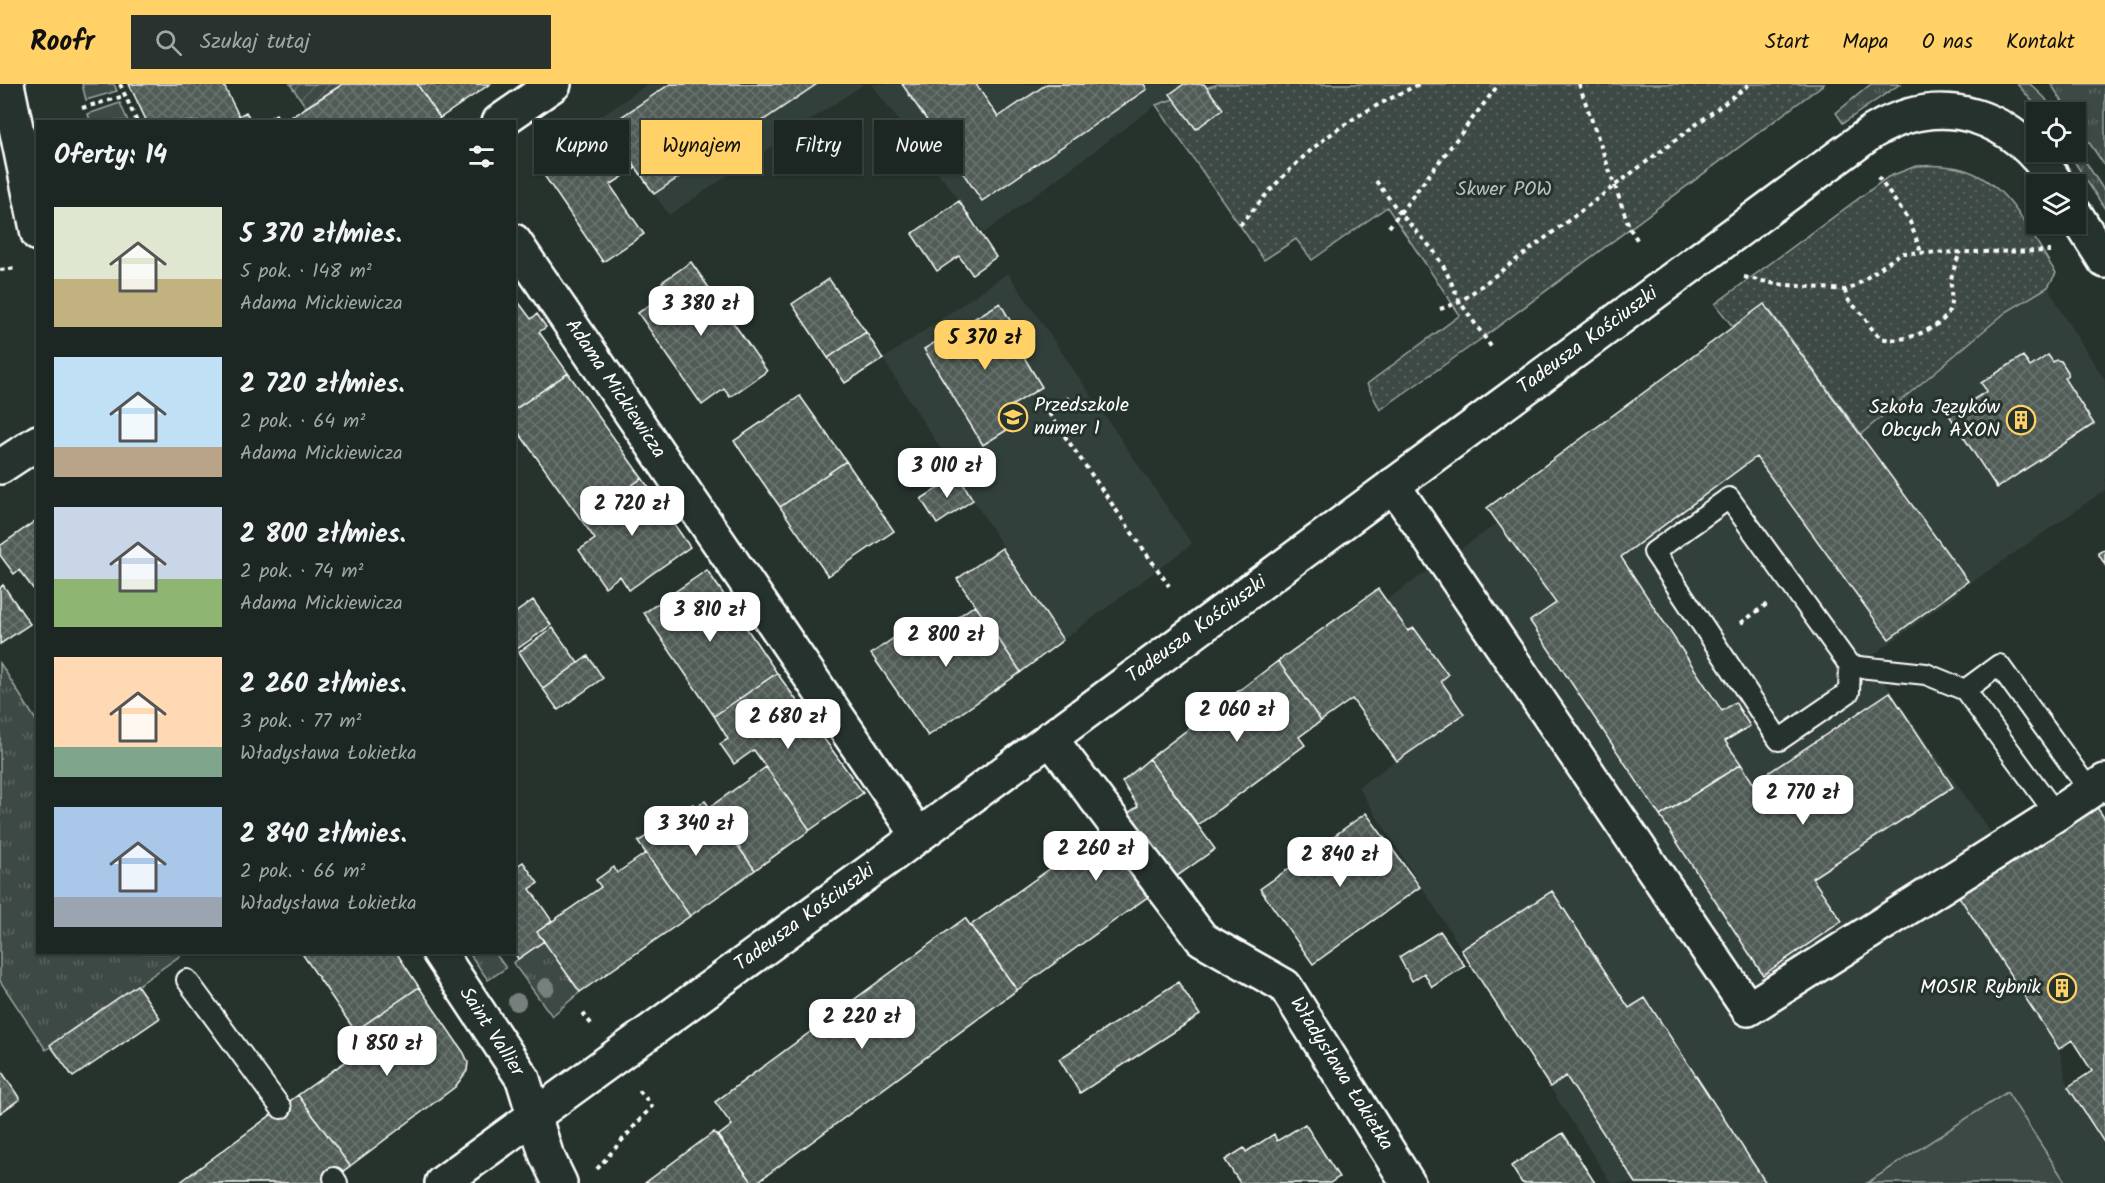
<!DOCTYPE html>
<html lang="pl">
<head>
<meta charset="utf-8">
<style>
	body { margin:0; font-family:Kalam,sans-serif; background:#29322f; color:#f1f3f6; height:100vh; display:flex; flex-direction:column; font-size:22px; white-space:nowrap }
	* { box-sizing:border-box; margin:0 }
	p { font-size:20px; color:#a0a5a5 }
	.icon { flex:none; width:33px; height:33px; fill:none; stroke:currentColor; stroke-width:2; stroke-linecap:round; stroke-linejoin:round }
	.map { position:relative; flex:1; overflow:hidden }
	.panel { position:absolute; left:36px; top:36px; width:480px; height:834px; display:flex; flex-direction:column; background:#1c2622; border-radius:0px; box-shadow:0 2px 4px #0004,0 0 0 2px #3a4340 }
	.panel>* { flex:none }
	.banner { position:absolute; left:534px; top:36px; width:570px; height:54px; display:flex; gap:12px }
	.fabs { position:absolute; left:2026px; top:18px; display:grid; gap:12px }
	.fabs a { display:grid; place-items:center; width:60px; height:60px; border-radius:0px; background:#1c2622; box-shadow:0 2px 4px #0004,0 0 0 2px #3a4340; font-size:30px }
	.price { position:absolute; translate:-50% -51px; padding:0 14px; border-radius:12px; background:#fff; color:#222; font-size:20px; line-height:39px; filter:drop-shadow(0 2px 3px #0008) }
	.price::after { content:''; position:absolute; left:50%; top:36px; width:18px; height:14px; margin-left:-9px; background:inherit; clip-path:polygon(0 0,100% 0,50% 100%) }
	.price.current { background:#ffd166; color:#111 }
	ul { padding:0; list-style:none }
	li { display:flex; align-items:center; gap:18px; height:150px; padding:0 18px }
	li span { display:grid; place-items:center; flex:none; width:168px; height:120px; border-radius:0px; color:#555 }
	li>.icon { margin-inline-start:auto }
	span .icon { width:72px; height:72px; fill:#fffc; stroke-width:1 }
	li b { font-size:26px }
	h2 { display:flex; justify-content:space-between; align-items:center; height:72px; padding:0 18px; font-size:26px }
	.tag { padding:0 21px; border-radius:0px; background:#1c2622; box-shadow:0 2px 4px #0004,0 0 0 2px #3a4340; font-size:21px; line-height:54px }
	.tag.current { background:#ffd166; color:#111 }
	header { display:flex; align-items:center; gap:36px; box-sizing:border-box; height:84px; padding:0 30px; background:#ffd166; color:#111 }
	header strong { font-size:28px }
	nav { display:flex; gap:33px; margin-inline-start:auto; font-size:21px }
	.search { width:420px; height:54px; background:#29322f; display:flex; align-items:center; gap:15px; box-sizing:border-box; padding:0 21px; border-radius:0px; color:#a0a5a5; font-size:22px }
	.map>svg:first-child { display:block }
	.built { fill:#333f3a }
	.grass { fill:url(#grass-tufts); stroke:#9ea4a2; stroke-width:1.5 }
	.park { fill:url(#park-dots); stroke:#9ea4a2; stroke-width:1.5 }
	.garden { fill:url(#garden-furrows); stroke:#9ea4a2; stroke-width:1.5 }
	.pitch { fill:#3e4944; stroke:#9ea4a2; stroke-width:1.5 }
	.building { fill:url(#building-cross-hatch); stroke:#fff; stroke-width:1.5 }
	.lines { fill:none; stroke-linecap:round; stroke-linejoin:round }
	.lane-casing { stroke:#fff; stroke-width:24 }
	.street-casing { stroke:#fff; stroke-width:38 }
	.secondary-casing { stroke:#fff; stroke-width:38 }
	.path { stroke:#fff; stroke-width:4; stroke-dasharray:4.5 4.5; stroke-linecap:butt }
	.lane { stroke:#26332d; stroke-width:20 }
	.street { stroke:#26332d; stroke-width:33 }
	.secondary { stroke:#26332d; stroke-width:33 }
	.tree { fill:#78807d }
	.labels { text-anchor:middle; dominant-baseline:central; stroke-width:6; stroke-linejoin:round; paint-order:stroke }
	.park-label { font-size:20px; fill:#bbbfbe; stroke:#26332d }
	.street-label { font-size:20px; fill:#fff; stroke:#26332d }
	.poi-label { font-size:20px; fill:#fff; stroke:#26332d; text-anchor:end }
</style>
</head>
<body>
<header>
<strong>Roofr</strong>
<div class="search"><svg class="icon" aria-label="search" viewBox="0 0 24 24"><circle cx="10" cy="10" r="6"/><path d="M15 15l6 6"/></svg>Szukaj tutaj</div>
<nav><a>Start</a><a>Mapa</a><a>O nas</a><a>Kontakt</a></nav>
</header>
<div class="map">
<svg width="2105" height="1099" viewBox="0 0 2105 1099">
	<defs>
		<pattern id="grass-tufts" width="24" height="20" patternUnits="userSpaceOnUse" patternTransform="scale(1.5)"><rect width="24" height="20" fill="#3e4944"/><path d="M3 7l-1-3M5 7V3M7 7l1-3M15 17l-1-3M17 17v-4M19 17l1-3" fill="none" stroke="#5b6460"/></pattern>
		<pattern id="park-dots" width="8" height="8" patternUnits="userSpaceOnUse" patternTransform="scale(1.5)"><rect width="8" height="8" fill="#3e4944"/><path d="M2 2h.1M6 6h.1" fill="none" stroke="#5b6460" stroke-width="1.8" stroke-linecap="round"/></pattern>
		<pattern id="garden-furrows" width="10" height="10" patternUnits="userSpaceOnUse" patternTransform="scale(1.5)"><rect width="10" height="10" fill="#3e4944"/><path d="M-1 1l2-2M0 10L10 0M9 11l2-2" fill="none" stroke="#5b6460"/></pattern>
		<pattern id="building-cross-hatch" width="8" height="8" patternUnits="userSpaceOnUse" patternTransform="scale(1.5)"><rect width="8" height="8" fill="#515c57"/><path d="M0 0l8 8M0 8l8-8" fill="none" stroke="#6b7470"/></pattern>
	</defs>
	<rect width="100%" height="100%" fill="#26332d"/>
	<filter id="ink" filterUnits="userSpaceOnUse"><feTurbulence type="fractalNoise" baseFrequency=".0167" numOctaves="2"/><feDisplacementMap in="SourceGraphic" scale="12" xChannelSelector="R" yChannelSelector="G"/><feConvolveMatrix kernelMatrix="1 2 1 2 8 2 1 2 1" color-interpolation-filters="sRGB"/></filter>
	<g filter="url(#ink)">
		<path class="built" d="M648,0h216l-195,131 -68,-98z
			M871,0h347l-62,21 -172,128z
			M1008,189l184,271 -129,96 -180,-281z
			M2048,203l17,31 40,62v110l-137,95v-3l-11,12 -89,65 126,178 -36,58 101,154 9,38 37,61v35h-494l-253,-396 105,-73 -22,-33 7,-6 -34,-47 -6,3 -22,-31 111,-76 -10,-16 277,-204 97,130 145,-122z"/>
		<path class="grass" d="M82,0h32l3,7 -31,9z
			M1871,0h29l-57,39 -7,-10z
			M2017,0h13l15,14 9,14h-12z
			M2051,0h54v82l-29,-43v-11h-7z
			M120,19l8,18h-38l-2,-7z
			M2076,63l29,45v17l-37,-57h8z
			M0,579l37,59 1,230 146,1 -138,97 -46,-69z
			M544,857l36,51 -28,24 -39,-53z
			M469,869h26l11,15 -18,12z"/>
		<path class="park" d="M1218,0h606l-340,253 -104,73 -13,-26 93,-69 -73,-108 -75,53 -16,-21 -32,21 -108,-155z
			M1916,82c15,-1 32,-1 46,3 47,13 69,66 94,104l-8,14 -42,25 -145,122 -96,-130 -32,23 -18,-23 173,-127z"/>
		<path class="garden" d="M290,0h53l-37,23z"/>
		<path class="pitch" d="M2007,1008l59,91h-199z"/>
		<path class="building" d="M129,0h94l16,32 7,-4 6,10h-105z
			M343,0h74l23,34 -5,4h-152z
			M417,0h73l-50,34z
			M670,0h147l-163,110 -46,-68z
			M902,0h74l22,33 49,-33h97l3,5 -165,112z
			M1184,0h20l19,25 -27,20 -26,-35z
			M276,30l5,8h-18z
			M601,33l35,51 -26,17 34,49 -41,28 -68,-100z
			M959,117l37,56 -24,17 -13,-18 -22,15 -25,-37z
			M691,178l76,109 -37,26 -6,-8 -22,16 -64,-92 31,-21 -7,-10z
			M829,195l37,53 -38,26 -36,-54z
			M514,212l17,23 6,-5 9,13 -7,5 29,41 -54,37z
			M1000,219l22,38 -6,3 26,43 -34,21 10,15 -35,22 -59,-96z
			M1764,220l204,277 -79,58 -133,-182 -135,100 101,154 13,-9 15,24 -25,15 16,23 -81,52 -130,-195 26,-18 -69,-95z
			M866,248l17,27 -38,24 -17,-25z
			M2048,271l5,7 3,-2 5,1 7,11 -1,4 -3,2 30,46 -97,64 -48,-73 38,-24 -6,-8 42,-27 7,11z
			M568,289l74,105 -60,43 -68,-95v-16z
			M800,312l46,65 -66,46 -46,-66z
			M846,377l48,70 -66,45 -48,-69z
			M958,391l15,25 -36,24 -16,-25z
			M642,394l48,69 -61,43 -9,-14 -15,11 -26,-37 16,-11 -13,-18z
			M38,435v76l-19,-25 -5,4 -14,-19v-9z
			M1002,464l61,92 -42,32 -64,-93z
			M2105,465v16l-7,-12z
			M707,486l70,103 -63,43 -70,-103z
			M3,501l27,39 -30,20v-56z
			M1378,505l30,42 6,-3 34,47 -7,6 23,33 -67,47 -45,-62 -31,22 -43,-60z
			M533,516l18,25 -34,24 -3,-3v-32z
			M975,521l46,67 -93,64 -57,-82 50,-35 11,16z
			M553,544l25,35 -35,26 -24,-37z
			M588,572l15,22 -45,32 -15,-21z
			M1278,577l43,60 -22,16 6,8 -107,80 -49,-66z
			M777,589l86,120 -53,37 -56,-80 -20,14 -14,-20 8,-5 -14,-23z
			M1890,608l63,95 -141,91 30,43 -79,54 -103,-159 81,-52 12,19z
			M1149,675l66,90 -198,141 -46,-65 167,-119 -16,-24z
			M766,683l44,63 -55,40 -45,-63z
			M705,717l50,69 -65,46 -52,-74 55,-38 3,3z
			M2096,722l9,13v325l-37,-57 24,-16 -20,-31 -13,9 -101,-154z
			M1366,729l54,74 -107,77 -53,-75z
			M646,769l44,63 -110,76 -43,-60 64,-45 -5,-7 18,-13 3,6z
			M523,778l15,21 -8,6 22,32 -15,11 7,9 -26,18 -4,-7v-84z
			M1552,807l77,117 16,-10 121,185h-130l-70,-107 -16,11 -89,-137z
			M965,834l52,72 -261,193h-3l-35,-47 14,-11 -17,-23z
			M1440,847l25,35 -33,21 -8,-14 -12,8 -13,-24z
			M301,868h95l23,35 -64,44z
			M1178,898l22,33 -120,78 -21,-34z
			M137,901l23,33 -87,59 -23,-32z
			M419,903l45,66 4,9 -1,9 -12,16 -105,79 -52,-71 68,-48 -11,-16z
			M0,985l20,30 -20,14z
			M298,1011l52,71 -23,17h-148z
			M1305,1040l34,53 -9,6h-90l-15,-23 19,-12 2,4 28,-18 3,7z
			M714,1048l39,51h-108z
			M1563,1049l32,50h-73l-11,-17z"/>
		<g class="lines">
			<g class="lane-casing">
				<path id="lane" d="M1729,414l121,168 -1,26 -70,48 -125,-188z
					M1850,582l76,8 39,16
					M2056,730l-91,-124 34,-25 91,126
					M187,896l94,128
					M334,1094l3,5"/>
			</g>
			<g class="street-casing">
				<path id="street" d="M7,0l31,150
					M499,38l55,-38
					M514,157l404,594
					M0,383l38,-25
					M1393,401l355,524 308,-195 49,-33
					M1050,654l152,201 83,47 123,197
					M439,868l84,127 23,75 14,29"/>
			</g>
			<g class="secondary-casing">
				<path id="secondary" d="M2076,131l29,46
					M442,1099l449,-327 981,-724c72,-43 142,-16 185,52"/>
			</g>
			<path class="path" d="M120,0l17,38
				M1579,0l51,145 8,12
				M82,24l42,-12
				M1878,93l32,45 11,30
				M1376,97l24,32 33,37 12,19 15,33 32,46
				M1240,141c32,-38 67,-77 110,-104 22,-14 46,-25 69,-37
				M1389,143l110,-143
				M0,186l17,-2
				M1744,193l32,7 69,6 9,-3 47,-34 152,-2
				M1845,206c2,13 7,13 15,22 7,7 11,19 20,25 16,9 57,-7 67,-22 7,-12 3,-23 4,-36 2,-9 6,-18 9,-27
				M1440,225l20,-7 290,-218
				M1069,314l-21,14 121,174
				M1741,539l26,-19
				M583,929l9,12
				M597,1085l55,-63 -14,-17"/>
			<use href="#lane" class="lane"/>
			<use href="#street" class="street"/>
			<use href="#secondary" class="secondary"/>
		</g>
		<g class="tree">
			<circle cx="546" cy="903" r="9"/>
			<circle cx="517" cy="918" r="9"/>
		</g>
	</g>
	<defs>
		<g id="school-ring" transform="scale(1.5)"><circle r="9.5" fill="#26332d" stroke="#ffd166" stroke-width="1.5"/><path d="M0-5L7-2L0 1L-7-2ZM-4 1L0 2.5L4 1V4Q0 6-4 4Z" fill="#ffd166"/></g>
		<g id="building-ring" transform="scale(1.5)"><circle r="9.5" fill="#26332d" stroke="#ffd166" stroke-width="1.5"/><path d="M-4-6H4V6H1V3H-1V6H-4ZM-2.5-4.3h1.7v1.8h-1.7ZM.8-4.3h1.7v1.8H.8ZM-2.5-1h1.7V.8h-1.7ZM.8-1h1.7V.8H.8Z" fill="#ffd166"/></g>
	</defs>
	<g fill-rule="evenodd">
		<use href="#school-ring" x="1013" y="333"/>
		<use href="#building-ring" x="2021" y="336"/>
		<use href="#building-ring" x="2062" y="904"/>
	</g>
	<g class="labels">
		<g class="park-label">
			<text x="1504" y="106">Skwer POW</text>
		</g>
		<g class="street-label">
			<text transform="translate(1588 257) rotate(-36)">Tadeusza Kościuszki</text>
			<text transform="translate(615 305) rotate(56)">Adama Mickiewicza</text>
			<text transform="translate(1197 546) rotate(-36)">Tadeusza Kościuszki</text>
			<text transform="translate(805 834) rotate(-36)">Tadeusza Kościuszki</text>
			<text transform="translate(491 948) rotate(57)">Saint Vallier</text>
			<text transform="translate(1341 990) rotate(58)">Władysława Łokietka</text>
		</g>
		<g class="poi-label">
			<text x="1034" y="322" text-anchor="start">Przedszkole<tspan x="1034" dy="23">numer 1</tspan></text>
			<text x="2000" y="324">Szkoła Języków<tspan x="2000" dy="23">Obcych AXON</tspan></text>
			<text x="2041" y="904">MOSIR Rybnik</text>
		</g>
	</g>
</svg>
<div class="fabs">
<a><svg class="icon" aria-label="locate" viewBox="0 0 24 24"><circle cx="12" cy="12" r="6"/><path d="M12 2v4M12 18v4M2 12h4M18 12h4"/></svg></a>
<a><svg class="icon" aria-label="layers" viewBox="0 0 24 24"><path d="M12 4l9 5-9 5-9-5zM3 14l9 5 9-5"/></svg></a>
</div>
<b class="price" style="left:701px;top:253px">3 380 zł</b>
<b class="price current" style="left:985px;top:287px">5 370 zł</b>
<b class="price" style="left:947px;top:415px">3 010 zł</b>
<b class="price" style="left:632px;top:453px">2 720 zł</b>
<b class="price" style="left:710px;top:559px">3 810 zł</b>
<b class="price" style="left:946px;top:584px">2 800 zł</b>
<b class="price" style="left:1237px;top:659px">2 060 zł</b>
<b class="price" style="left:788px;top:666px">2 680 zł</b>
<b class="price" style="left:1803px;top:742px">2 770 zł</b>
<b class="price" style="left:696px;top:773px">3 340 zł</b>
<b class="price" style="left:1096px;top:798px">2 260 zł</b>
<b class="price" style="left:1340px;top:804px">2 840 zł</b>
<b class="price" style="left:862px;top:966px">2 220 zł</b>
<b class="price" style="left:387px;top:993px">1 850 zł</b>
<div class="banner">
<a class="tag">Kupno</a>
<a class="tag current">Wynajem</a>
<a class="tag">Filtry</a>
<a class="tag">Nowe</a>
</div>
<section class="panel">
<h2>Oferty: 14<svg class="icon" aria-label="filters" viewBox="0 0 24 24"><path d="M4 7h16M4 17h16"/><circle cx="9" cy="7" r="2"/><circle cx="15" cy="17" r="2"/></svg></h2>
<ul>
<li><span style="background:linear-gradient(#dfe7d0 60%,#c2b280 0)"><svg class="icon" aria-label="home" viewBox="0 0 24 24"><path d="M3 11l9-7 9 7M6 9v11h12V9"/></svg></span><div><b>5 370 zł/mies.</b><p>5 pok. · 148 m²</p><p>Adama Mickiewicza</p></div></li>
<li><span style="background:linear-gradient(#bfe0f5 75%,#b9a48a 0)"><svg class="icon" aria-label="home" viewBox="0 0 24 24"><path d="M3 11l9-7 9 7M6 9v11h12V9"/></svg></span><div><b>2 720 zł/mies.</b><p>2 pok. · 64 m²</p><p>Adama Mickiewicza</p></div></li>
<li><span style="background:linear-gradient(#c9d6e8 60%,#8fb573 0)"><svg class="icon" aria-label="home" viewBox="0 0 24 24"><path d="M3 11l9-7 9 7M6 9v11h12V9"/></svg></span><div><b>2 800 zł/mies.</b><p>2 pok. · 74 m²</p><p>Adama Mickiewicza</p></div></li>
<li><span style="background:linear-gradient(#ffd9b3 75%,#7fa58c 0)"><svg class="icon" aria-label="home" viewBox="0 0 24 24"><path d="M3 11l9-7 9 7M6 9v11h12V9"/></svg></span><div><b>2 260 zł/mies.</b><p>3 pok. · 77 m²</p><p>Władysława Łokietka</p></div></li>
<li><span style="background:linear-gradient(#a9c7e8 75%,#9aa5b1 0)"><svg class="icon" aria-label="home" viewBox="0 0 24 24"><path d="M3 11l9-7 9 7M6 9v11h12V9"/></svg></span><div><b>2 840 zł/mies.</b><p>2 pok. · 66 m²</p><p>Władysława Łokietka</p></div></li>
</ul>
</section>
</div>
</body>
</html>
